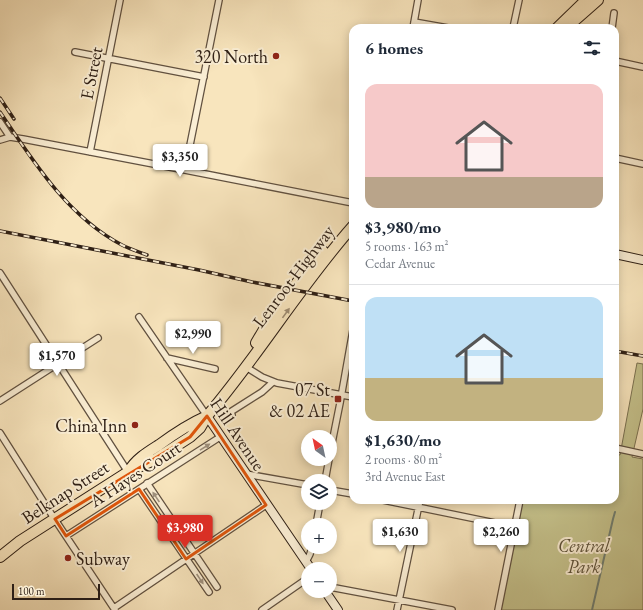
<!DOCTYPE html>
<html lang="en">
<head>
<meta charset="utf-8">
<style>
	body { margin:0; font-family:"EB Garamond",serif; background:#f2f2f3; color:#1f2937; height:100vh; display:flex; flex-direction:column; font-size:15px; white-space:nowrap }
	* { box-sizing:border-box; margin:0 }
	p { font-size:13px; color:#747a83 }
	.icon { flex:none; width:22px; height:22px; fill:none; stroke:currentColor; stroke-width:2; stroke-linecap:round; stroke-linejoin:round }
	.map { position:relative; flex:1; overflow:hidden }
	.drawer { position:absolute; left:349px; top:24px; width:270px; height:480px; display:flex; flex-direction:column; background:#fff; border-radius:12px; box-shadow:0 2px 10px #0003 }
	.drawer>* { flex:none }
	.needle { width:26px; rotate:327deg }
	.fabs { position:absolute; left:301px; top:430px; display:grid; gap:8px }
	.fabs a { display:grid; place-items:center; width:36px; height:36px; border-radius:50%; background:#fff; box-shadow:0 2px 10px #0003; font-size:20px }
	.scale { position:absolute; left:12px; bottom:10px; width:88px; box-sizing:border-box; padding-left:4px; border:2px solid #2f2016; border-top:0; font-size:11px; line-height:14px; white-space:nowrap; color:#2f2016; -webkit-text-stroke:3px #faeed4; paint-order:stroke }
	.price { position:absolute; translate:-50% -34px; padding:0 9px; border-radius:4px; background:#fff; color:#222; font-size:13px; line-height:26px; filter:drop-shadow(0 1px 2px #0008) }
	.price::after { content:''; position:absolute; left:50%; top:24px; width:12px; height:9px; margin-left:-6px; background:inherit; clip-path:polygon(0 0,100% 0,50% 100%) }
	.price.on { background:#d93025; color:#fff }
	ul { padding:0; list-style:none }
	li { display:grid; align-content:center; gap:8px; height:212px; padding:0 16px }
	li+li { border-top:1px solid #e0e1e3 }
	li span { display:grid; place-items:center; height:124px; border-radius:12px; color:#555 }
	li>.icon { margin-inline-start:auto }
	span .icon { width:72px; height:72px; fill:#fffc; stroke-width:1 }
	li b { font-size:17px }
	h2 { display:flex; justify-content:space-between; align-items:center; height:48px; padding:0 16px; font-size:17px }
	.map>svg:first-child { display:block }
	.green { fill:#c5c28c; stroke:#7a7151 }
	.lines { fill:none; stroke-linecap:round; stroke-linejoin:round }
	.stream { stroke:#717f72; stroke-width:2 }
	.street-casing { stroke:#615140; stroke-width:8 }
	.secondary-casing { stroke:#2f2016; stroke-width:10 }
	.highway-casing { stroke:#2f2016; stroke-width:12 }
	.street { stroke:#faeed4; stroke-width:5.5 }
	.secondary { stroke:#faeed4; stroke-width:8 }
	.highway { stroke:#f8e5bd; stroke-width:10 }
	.rail-casing { stroke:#2f2016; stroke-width:3.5 }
	.rail { stroke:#faeed4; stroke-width:2; stroke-dasharray:6; stroke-linecap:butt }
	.oneway { fill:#9e8c72 }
	.oneway2 { fill:#9f917e }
	.marked { fill:none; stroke:#df560c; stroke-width:3; stroke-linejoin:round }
	.poi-dot { fill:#8f2418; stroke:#faeed4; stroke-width:1.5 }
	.labels { text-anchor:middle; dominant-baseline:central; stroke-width:4; stroke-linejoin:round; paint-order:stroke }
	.poi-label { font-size:18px; fill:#2f2016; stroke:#faeed4; text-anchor:end }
	.street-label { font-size:18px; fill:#2f2016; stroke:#faeed4 }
	.park-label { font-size:18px; font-style:italic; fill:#5c5139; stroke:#faeed4 }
</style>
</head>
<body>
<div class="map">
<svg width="643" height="610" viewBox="0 0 643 610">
	<rect width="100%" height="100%" fill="#f8e5bd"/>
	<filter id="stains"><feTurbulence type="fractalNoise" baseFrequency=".005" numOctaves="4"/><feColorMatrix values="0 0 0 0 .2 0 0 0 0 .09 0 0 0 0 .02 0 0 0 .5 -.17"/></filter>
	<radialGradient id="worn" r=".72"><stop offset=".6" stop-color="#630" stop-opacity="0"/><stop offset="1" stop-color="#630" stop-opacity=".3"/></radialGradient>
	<path class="green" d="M637,363l6,1v45l-11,48 11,2v151h-143l22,-110h93v-46l5,1z"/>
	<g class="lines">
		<path class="stream" d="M592,610l21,-91 2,-7"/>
		<g class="street-casing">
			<path id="street" d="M414,22l34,6
				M413,28l5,-28
				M513,28l6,-28
				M612,28l2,-15
				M75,52l129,25
				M615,61l28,6
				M0,122l10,15
				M0,140l10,-3 13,2 162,31 168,33
				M90,152l30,-152
				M615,158l28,6
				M185,170l34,-170
				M0,273l128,199
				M139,317l68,99
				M167,358l48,11
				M246,367l16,10 15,6 76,14
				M0,401l98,-63
				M232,415l-1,-3 1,-1 30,-19 11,-10
				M0,433l48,76 67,101
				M615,448l28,6
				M330,453l10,-50 13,-73
				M246,474l62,11
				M325,481l4,-22
				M147,483l70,104
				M139,489l70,103
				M330,490l23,4
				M383,500l132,27
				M316,525l4,-22
				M66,536l154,-99
				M306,562l4,-8 2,-7
				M330,587l122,23
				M114,608l152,-103
				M262,610l46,-32
				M397,610l23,-110
				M498,610l22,-110"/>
		</g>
		<g class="secondary-casing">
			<path id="secondary" d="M615,254l28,6
				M207,416l104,153
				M325,591l13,19"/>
		</g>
		<g class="highway-casing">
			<path id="highway" d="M557,28l29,-28
				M566,28l15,-13 17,-15
				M256,343c19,-34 42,-63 67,-92
				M129,471c7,-12 19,-19 30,-26 15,-11 30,-21 48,-29
				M0,557l20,-16 108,-69 28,-13 34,-22 10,-9 7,-12c52,-61 93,-130 146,-190"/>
		</g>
		<use href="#street" class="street"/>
		<use href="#secondary" class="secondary"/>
		<use href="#highway" class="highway"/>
		<g class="rail-casing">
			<path id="rail" d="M0,98l14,21
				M0,112c33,49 67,104 122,133 8,4 17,7 25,10
				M0,231l199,39 53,12 101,19
				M615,351l28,5"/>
		</g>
		<use href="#rail" class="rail"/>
	</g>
	<defs><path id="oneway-solid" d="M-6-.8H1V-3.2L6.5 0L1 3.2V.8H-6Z"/></defs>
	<use class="oneway" href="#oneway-solid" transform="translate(286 313) rotate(-54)"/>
	<g class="oneway2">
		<use href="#oneway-solid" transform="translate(205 447) rotate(-32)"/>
		<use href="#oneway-solid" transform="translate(156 497) rotate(-124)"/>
		<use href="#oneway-solid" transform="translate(200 579) rotate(56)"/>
	</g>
	<path class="marked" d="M207,416l59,89 -80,54 -47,-70 -73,47 -11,-17 135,-82z"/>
	<g class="poi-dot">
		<circle cx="276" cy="56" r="4"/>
		<rect x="334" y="395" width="8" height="8" rx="2"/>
		<circle cx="135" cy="425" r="4"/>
		<circle cx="68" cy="558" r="4"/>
	</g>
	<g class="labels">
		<g class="poi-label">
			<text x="268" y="56">320 North</text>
			<text x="330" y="389">07 St<tspan x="330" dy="21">&amp; 02 AE</tspan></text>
			<text x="127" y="425">China Inn</text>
			<text x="76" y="558" text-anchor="start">Subway</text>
		</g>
		<g class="street-label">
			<text transform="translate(91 73) rotate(-79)">E Street</text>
			<text transform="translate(293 276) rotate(-53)">Lenroot Highway</text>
			<text transform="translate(238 434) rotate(56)">Hill Avenue</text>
			<text transform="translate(135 474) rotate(-33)">A Hayes Court</text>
			<text transform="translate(65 492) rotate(-33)">Belknap Street</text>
		</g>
		<g class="park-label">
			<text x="584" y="545">Central<tspan x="584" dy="21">Park</tspan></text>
		</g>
	</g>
	<rect width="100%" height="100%" filter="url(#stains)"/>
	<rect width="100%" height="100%" fill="url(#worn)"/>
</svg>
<div class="fabs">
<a><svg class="needle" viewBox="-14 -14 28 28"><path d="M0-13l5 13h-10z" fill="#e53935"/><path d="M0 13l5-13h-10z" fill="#747a83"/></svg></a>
<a><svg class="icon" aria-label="layers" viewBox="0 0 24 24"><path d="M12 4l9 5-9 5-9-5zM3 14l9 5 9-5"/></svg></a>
<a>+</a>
<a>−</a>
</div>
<div class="scale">100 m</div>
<b class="price" style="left:180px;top:178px">$3,350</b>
<b class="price" style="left:193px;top:355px">$2,990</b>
<b class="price" style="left:57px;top:377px">$1,570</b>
<b class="price on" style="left:185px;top:549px">$3,980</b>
<b class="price" style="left:400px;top:553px">$1,630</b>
<b class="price" style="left:501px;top:553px">$2,260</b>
<section class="drawer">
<h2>6 homes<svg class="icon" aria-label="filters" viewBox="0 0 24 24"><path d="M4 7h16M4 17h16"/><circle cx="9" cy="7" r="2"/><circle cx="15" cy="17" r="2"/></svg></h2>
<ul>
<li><span style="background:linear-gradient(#f6c9c9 75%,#b9a48a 0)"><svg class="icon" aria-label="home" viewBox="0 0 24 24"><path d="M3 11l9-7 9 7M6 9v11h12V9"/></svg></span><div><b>$3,980/mo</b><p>5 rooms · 163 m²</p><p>Cedar Avenue</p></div></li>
<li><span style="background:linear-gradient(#bfe0f5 65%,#c2b280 0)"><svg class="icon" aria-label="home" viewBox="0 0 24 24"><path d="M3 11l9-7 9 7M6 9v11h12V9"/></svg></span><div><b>$1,630/mo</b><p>2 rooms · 80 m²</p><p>3rd Avenue East</p></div></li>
</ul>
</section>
</div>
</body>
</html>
